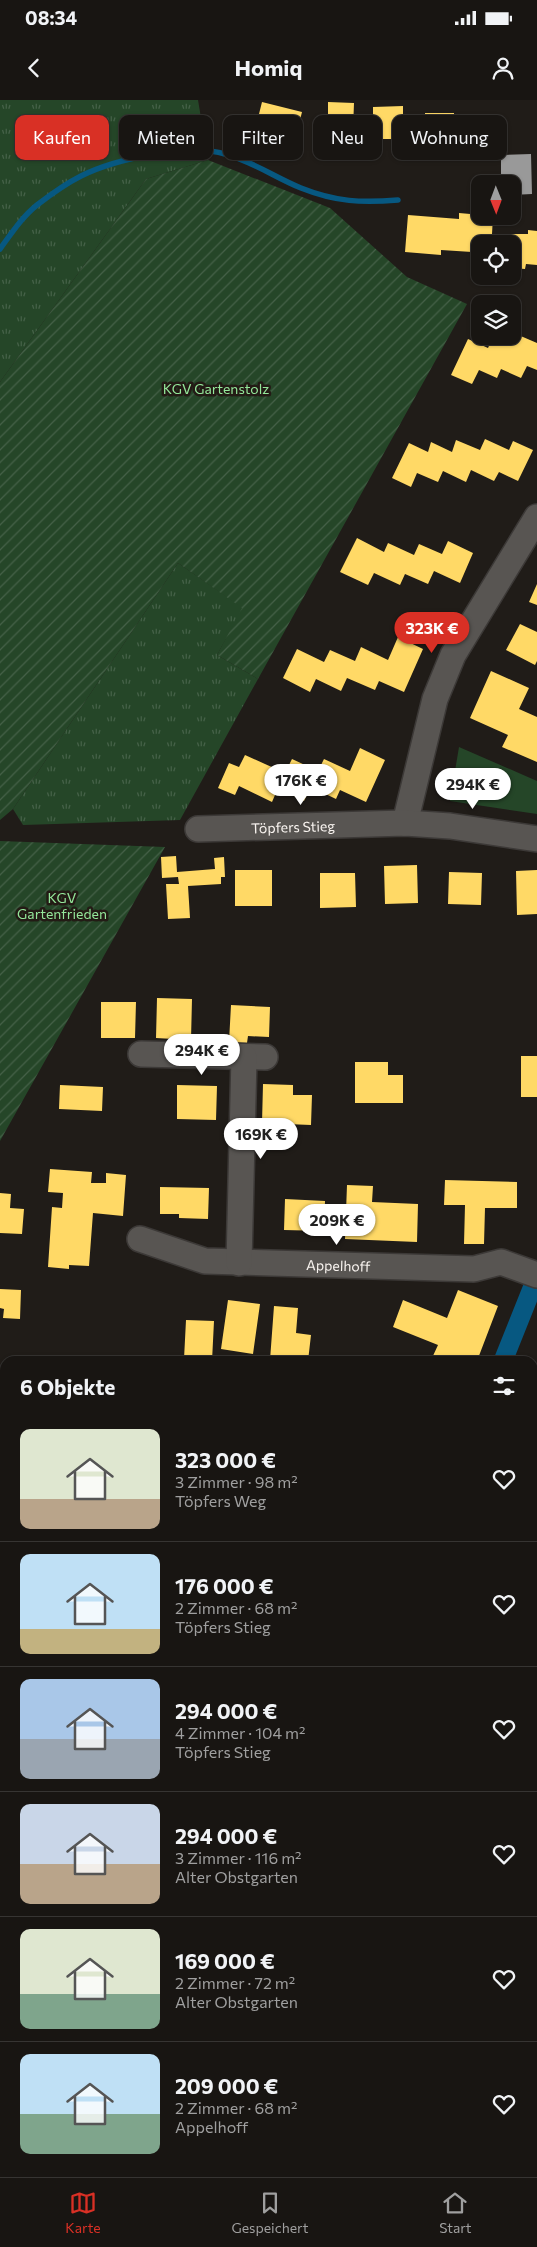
<!DOCTYPE html>
<html lang="de">
<head>
<meta charset="utf-8">
<style>
	body { margin:0; font-family:Commissioner,sans-serif; background:#252220; color:#f1f3f6; height:100vh; display:flex; flex-direction:column; font-size:19px; white-space:nowrap }
	* { box-sizing:border-box; margin:0 }
	p { font-size:16px; color:#9f9f9f }
	.icon { flex:none; width:28px; height:28px; fill:none; stroke:currentColor; stroke-width:2; stroke-linecap:round; stroke-linejoin:round }
	.map { position:relative; flex:1; overflow:hidden }
	.details { position:absolute; left:0px; top:1256px; width:538px; height:821px; display:flex; flex-direction:column; background:#181512; border-radius:15px 15px 0 0; box-shadow:0 1px 4px #0004,0 0 0 1px #363432 }
	.details>* { flex:none }
	.hud { position:absolute; left:15px; top:15px; width:508px; height:45px; display:flex; gap:10px }
	.needle { width:32px; rotate:179deg }
	.fabs { position:absolute; left:471px; top:75px; display:grid; gap:10px }
	.fabs a { display:grid; place-items:center; width:50px; height:50px; border-radius:10px; background:#181512; box-shadow:0 1px 4px #0004,0 0 0 1px #363432; font-size:25px }
	.price { position:absolute; translate:-50% -42px; padding:0 11px; border-radius:18px; background:#fff; color:#222; font-size:16px; line-height:32px; filter:drop-shadow(0 1px 2px #0008) }
	.price::after { content:''; position:absolute; left:50%; top:30px; width:15px; height:11px; margin-left:-8px; background:inherit; clip-path:polygon(0 0,100% 0,50% 100%) }
	.price.selected { background:#d93025; color:#fff }
	ul { padding:0; list-style:none }
	li { display:flex; align-items:center; gap:15px; height:125px; padding:0 20px }
	li+li { border-top:1px solid #363432 }
	li span { display:grid; place-items:center; flex:none; width:140px; height:100px; border-radius:10px; color:#555 }
	li>.icon { margin-inline-start:auto }
	span .icon { width:60px; height:60px; fill:#fffc; stroke-width:1 }
	li b { font-size:21px }
	h2 { display:flex; justify-content:space-between; align-items:center; height:60px; padding:0 20px; font-size:21px }
	.pill { padding:0 18px; border-radius:10px; background:#181512; box-shadow:0 1px 4px #0004,0 0 0 1px #363432; font-size:18px; line-height:45px }
	.pill.selected { background:#d93025; color:#fff }
	.status { display:flex; justify-content:space-between; align-items:center; height:35px; padding:0 25px; background:#181512; direction:ltr }
	.status svg { height:14px; fill:currentColor }
	header { display:flex; justify-content:space-between; align-items:center; height:65px; padding:0 20px; background:#181512; font-size:22px; font-weight:700 }
	.tabs { display:flex; justify-content:space-around; align-items:center; height:70px; border-top:1px solid #363432; background:#181512; font-size:14px; color:#9f9f9f }
	.tabs a { display:grid; justify-items:center; gap:2px }
	.tabs .selected { color:#d93025 }
	.map>svg:first-child { display:block }
	.grass { fill:url(#grass-tufts) }
	.park { fill:#254628 }
	.garden { fill:url(#garden-furrows) }
	.homes { fill:#ffd966 }
	.health { fill:#f6b26b }
	.industry { fill:#999 }
	.lines { fill:none; stroke-linecap:round; stroke-linejoin:round }
	.stream { stroke:#075881; stroke-width:5.5 }
	.canal { stroke:#075881; stroke-width:19 }
	.minor-casing { stroke:#3c3937; stroke-width:28 }
	.major-casing { stroke:#3c3937; stroke-width:30 }
	.minor { stroke:#585552; stroke-width:25 }
	.major { stroke:#615856; stroke-width:28 }
	.labels { text-anchor:middle; dominant-baseline:central; stroke-width:5; stroke-linejoin:round; paint-order:stroke }
	.park-label { font-size:14px; fill:#94e79a; stroke:#231b15 }
	.street-label { font-size:14px; fill:#f9f4f0; stroke:#231b15 }
</style>
</head>
<body>
<div class="status"><b>08:34</b><svg viewBox="0 0 49 12"><path d="M0 12V9h3v3zM5 12V6h3v6zM10 12V3h3v9zM15 12V0h3v12zM26 1h20v11H26zM47 4h2v5h-2z"/></svg></div>
<header><svg class="icon" aria-label="back" viewBox="0 0 24 24"><path d="M15 5l-7 7 7 7"/></svg>Homiq<svg class="icon" aria-label="person" viewBox="0 0 24 24"><circle cx="12" cy="8" r="4"/><path d="M4 21q1-7 8-7t8 7"/></svg></header>
<div class="map">
<svg width="537" height="2077" viewBox="0 0 537 2077">
	<defs>
		<pattern id="grass-tufts" width="24" height="20" patternUnits="userSpaceOnUse" patternTransform="scale(1.25)"><rect width="24" height="20" fill="#254628"/><path d="M3 7l-1-3M5 7V3M7 7l1-3M15 17l-1-3M17 17v-4M19 17l1-3" fill="none" stroke="#456148"/></pattern>
		<pattern id="garden-furrows" width="10" height="10" patternUnits="userSpaceOnUse" patternTransform="scale(1.25)"><rect width="10" height="10" fill="#254628"/><path d="M-1 1l2-2M0 10L10 0M9 11l2-2" fill="none" stroke="#456148"/></pattern>
	</defs>
	<rect width="100%" height="100%" fill="#201c18"/>
	<path class="grass" d="M0,0h198l10,60 -62,19 -146,203z
		M178,463l65,45 -26,47 41,24 -78,141 -157,5 -10,-16z"/>
	<path class="park" d="M459,647l78,34v33l-87,-13z"/>
	<path class="garden" d="M208,60l122,48 77,69 60,27 -209,375 -41,-24 25,-47 -64,-45 -165,246 -13,11v-438l146,-203z
		M0,741l165,6 -165,294z"/>
	<path class="homes" d="M262,2l40,10 -12,48 -40,-10z
		M328,2l26,1 -1,27 -22,-1v13h-13l1,-27h9z
		M403,6v33h-30v-32z
		M425,13h29v30l-29,1z
		M499,15l1,31 -28,1 -2,-31z
		M459,113l34,3 -1,18h36v-4l9,1v34l-11,-1 -1,5 -13,-1v-24h-32v19l-8,-1v-10l-31,-2v5l-36,-3 3,-37 51,4z
		M516,234l21,9v27l-10,-4 -6,12 -20,-9 -4,9 -18,-8 -7,14 -21,-9 17,-36 20,9 5,-11 18,8z
		M485,339l24,11 4,-9 20,9 -15,31 -19,-9 -5,9 -23,-11 -5,12 -23,-11 -5,11 -21,-9 -6,14 -19,-9 17,-35 19,9 3,-10 21,10 4,-12 24,10z
		M357,438l27,14 4,-9 26,12 5,-11 23,10 6,-13 25,12 -13,30 -26,-12 -6,13 -23,-10 -5,11 -26,-12 -6,12 -28,-13z
		M537,484v21l-8,-3z
		M520,524l17,8v29l-2,4 -29,-15z
		M398,537l25,12 -19,43 -25,-11 -4,9 -28,-12 -6,13 -25,-12 -6,13 -27,-14 14,-29 27,13 6,-12 25,11 6,-14 27,13z
		M491,571l38,17 -10,21 18,8v45l-35,-15 6,-12 -38,-17z
		M360,648l25,12 -19,42 -26,-12 -4,9 -25,-12 -7,14 -26,-13 -6,14 -33,-16 -4,9 -17,-7 11,-25 10,4 6,-12 40,18 7,-14 26,12 6,-12 26,12z
		M176,756l1,16 38,-3 -1,-11 10,-1 1,20h-4v7l-33,2 2,32 -22,1 -2,-35h13l-1,-7 -16,1 -1,-21z
		M417,765l1,38 -33,1 -1,-38z
		M235,770h37v36h-37z
		M537,770v44l-20,1 -1,-44z
		M449,772l33,1 -1,32 -33,-1z
		M320,773h35l1,34 -36,1z
		M157,898l35,1 -1,41 -35,-2z
		M101,902h35l-1,36h-34z
		M231,905l39,2 -1,30 -21,-1 -1,7 -18,-1z
		M521,956h16v41h-16z
		M355,962h33v13h15v28h-48z
		M263,984l30,1v10h19l-1,30 -49,-2z
		M60,985l43,2 -1,24 -43,-2z
		M177,985l40,1 -1,34 -39,-1z
		M50,1069l42,3 -1,11h15v-10l20,2 -3,41 -30,-3 -4,53 -20,-1v4l-21,-2 4,-60 10,1 1,-15 -15,-1z
		M445,1080l72,2v26h-32l-1,36h-20l1,-39h-21z
		M347,1085l26,1 -1,16 46,2 -1,38 -72,-3z
		M160,1087l49,1 -1,31 -29,-1v-4h-19z
		M0,1093l11,1 -1,14 14,1 -2,25 -22,-1z
		M285,1099l40,2 -1,30 -40,-1z
		M0,1189l21,1 -1,29 -17,-1 1,-9 -4,-1z
		M458,1190l40,16 -21,55h-36l-9,-3 6,-13 -45,-18 10,-27 44,18z
		M228,1200l32,4 -7,50 -32,-5z
		M274,1206l24,2 -2,25 15,2 -3,26 -38,-1z
		M186,1220l28,1 -2,40 -28,-2z
		M532,1443l5,2v30l-5,-1z
		M533,1737h4v65h-5z
		M282,2072h31l-2,5h-31z
		M437,2072h37l-1,5h-36z"/>
	<path class="health" d="M0,1970l5,1v40l-5,-2z"/>
	<path class="industry" d="M531,54l1,40 -20,1v-11h-11v-29z
		M533,1898h4v17l-5,-1z"/>
	<g class="lines">
		<path class="stream" d="M0,149c11,-15 22,-32 37,-44 13,-10 28,-21 44,-29 34,-17 108,-33 144,-22 27,7 51,24 76,34 35,14 61,15 97,12"/>
		<path class="canal" d="M503,1261l34,-85
			M200,2077l2,-5"/>
		<g class="minor-casing">
			<g id="minor">
				<path d="M405,723l30,-124 18,-44 84,-138"/>
				<path id="s1" d="M198,729l207,-6 45,3 87,13"/>
				<path d="M141,954l124,3"/>
				<path id="s2" d="M140,1139l65,22 269,8 27,-7 36,13"/>
				<path d="M239,1163l5,-206"/>
				<path d="M0,1354l2,4 -2,50"/>
				<path d="M532,1558l5,1"/>
				<path d="M509,2077v-5"/>
			</g>
		</g>
		<g class="major-casing">
			<path id="major" d="M532,1318l5,-11
				M235,2077l2,-5"/>
		</g>
		<use href="#minor" class="minor"/>
		<use href="#major" class="major"/>
	</g>
	<g class="labels">
		<g class="park-label">
			<text x="216" y="288">KGV Gartenstolz</text>
			<text x="62" y="797">KGV<tspan x="62" dy="16">Gartenfrieden</tspan></text>
		</g>
		<g class="street-label">
			<text stroke="none"><textPath href="#s1" startOffset="95">Töpfers Stieg</textPath></text>
			<text stroke="none"><textPath href="#s2" startOffset="202">Appelhoff</textPath></text>
		</g>
	</g>
</svg>
<div class="fabs">
<a><svg class="needle" viewBox="-14 -14 28 28"><path d="M0-13l5 13h-10z" fill="#e53935"/><path d="M0 13l5-13h-10z" fill="#9f9f9f"/></svg></a>
<a><svg class="icon" aria-label="locate" viewBox="0 0 24 24"><circle cx="12" cy="12" r="6"/><path d="M12 2v4M12 18v4M2 12h4M18 12h4"/></svg></a>
<a><svg class="icon" aria-label="layers" viewBox="0 0 24 24"><path d="M12 4l9 5-9 5-9-5zM3 14l9 5 9-5"/></svg></a>
</div>
<b class="price selected" style="left:432px;top:554px">323K €</b>
<b class="price" style="left:301px;top:706px">176K €</b>
<b class="price" style="left:473px;top:710px">294K €</b>
<b class="price" style="left:202px;top:976px">294K €</b>
<b class="price" style="left:261px;top:1060px">169K €</b>
<b class="price" style="left:337px;top:1146px">209K €</b>
<div class="hud">
<a class="pill selected">Kaufen</a>
<a class="pill">Mieten</a>
<a class="pill">Filter</a>
<a class="pill">Neu</a>
<a class="pill">Wohnung</a>
</div>
<section class="details">
<h2>6 Objekte<svg class="icon" aria-label="filters" viewBox="0 0 24 24"><path d="M4 7h16M4 17h16"/><circle cx="9" cy="7" r="2"/><circle cx="15" cy="17" r="2"/></svg></h2>
<ul>
<li><span style="background:linear-gradient(#dfe7d0 70%,#b9a48a 0)"><svg class="icon" aria-label="home" viewBox="0 0 24 24"><path d="M3 11l9-7 9 7M6 9v11h12V9"/></svg></span><div><b>323 000 €</b><p>3 Zimmer · 98 m²</p><p>Töpfers Weg</p></div><svg class="icon" aria-label="heart" viewBox="0 0 24 24"><path d="M12 20l-8-8c-3-5 5-10 8-4 3-6 11-1 8 4z"/></svg></li>
<li><span style="background:linear-gradient(#bfe0f5 75%,#c2b280 0)"><svg class="icon" aria-label="home" viewBox="0 0 24 24"><path d="M3 11l9-7 9 7M6 9v11h12V9"/></svg></span><div><b>176 000 €</b><p>2 Zimmer · 68 m²</p><p>Töpfers Stieg</p></div><svg class="icon" aria-label="heart" viewBox="0 0 24 24"><path d="M12 20l-8-8c-3-5 5-10 8-4 3-6 11-1 8 4z"/></svg></li>
<li><span style="background:linear-gradient(#a9c7e8 60%,#9aa5b1 0)"><svg class="icon" aria-label="home" viewBox="0 0 24 24"><path d="M3 11l9-7 9 7M6 9v11h12V9"/></svg></span><div><b>294 000 €</b><p>4 Zimmer · 104 m²</p><p>Töpfers Stieg</p></div><svg class="icon" aria-label="heart" viewBox="0 0 24 24"><path d="M12 20l-8-8c-3-5 5-10 8-4 3-6 11-1 8 4z"/></svg></li>
<li><span style="background:linear-gradient(#c9d6e8 60%,#b9a48a 0)"><svg class="icon" aria-label="home" viewBox="0 0 24 24"><path d="M3 11l9-7 9 7M6 9v11h12V9"/></svg></span><div><b>294 000 €</b><p>3 Zimmer · 116 m²</p><p>Alter Obstgarten</p></div><svg class="icon" aria-label="heart" viewBox="0 0 24 24"><path d="M12 20l-8-8c-3-5 5-10 8-4 3-6 11-1 8 4z"/></svg></li>
<li><span style="background:linear-gradient(#dfe7d0 65%,#7fa58c 0)"><svg class="icon" aria-label="home" viewBox="0 0 24 24"><path d="M3 11l9-7 9 7M6 9v11h12V9"/></svg></span><div><b>169 000 €</b><p>2 Zimmer · 72 m²</p><p>Alter Obstgarten</p></div><svg class="icon" aria-label="heart" viewBox="0 0 24 24"><path d="M12 20l-8-8c-3-5 5-10 8-4 3-6 11-1 8 4z"/></svg></li>
<li><span style="background:linear-gradient(#bfe0f5 60%,#7fa58c 0)"><svg class="icon" aria-label="home" viewBox="0 0 24 24"><path d="M3 11l9-7 9 7M6 9v11h12V9"/></svg></span><div><b>209 000 €</b><p>2 Zimmer · 68 m²</p><p>Appelhoff</p></div><svg class="icon" aria-label="heart" viewBox="0 0 24 24"><path d="M12 20l-8-8c-3-5 5-10 8-4 3-6 11-1 8 4z"/></svg></li>
</ul>
</section>
</div>
<nav class="tabs">
<a class="selected"><svg class="icon" aria-label="map" viewBox="0 0 24 24"><path d="M3 6l6-2 6 2 6-2v14l-6 2-6-2-6 2zM9 4v14M15 6v14"/></svg>Karte</a>
<a><svg class="icon" aria-label="saved" viewBox="0 0 24 24"><path d="M7 4h10v16l-5-4-5 4z"/></svg>Gespeichert</a>
<a><svg class="icon" aria-label="home" viewBox="0 0 24 24"><path d="M3 11l9-7 9 7M6 9v11h12V9"/></svg>Start</a>
</nav>
</body>
</html>
